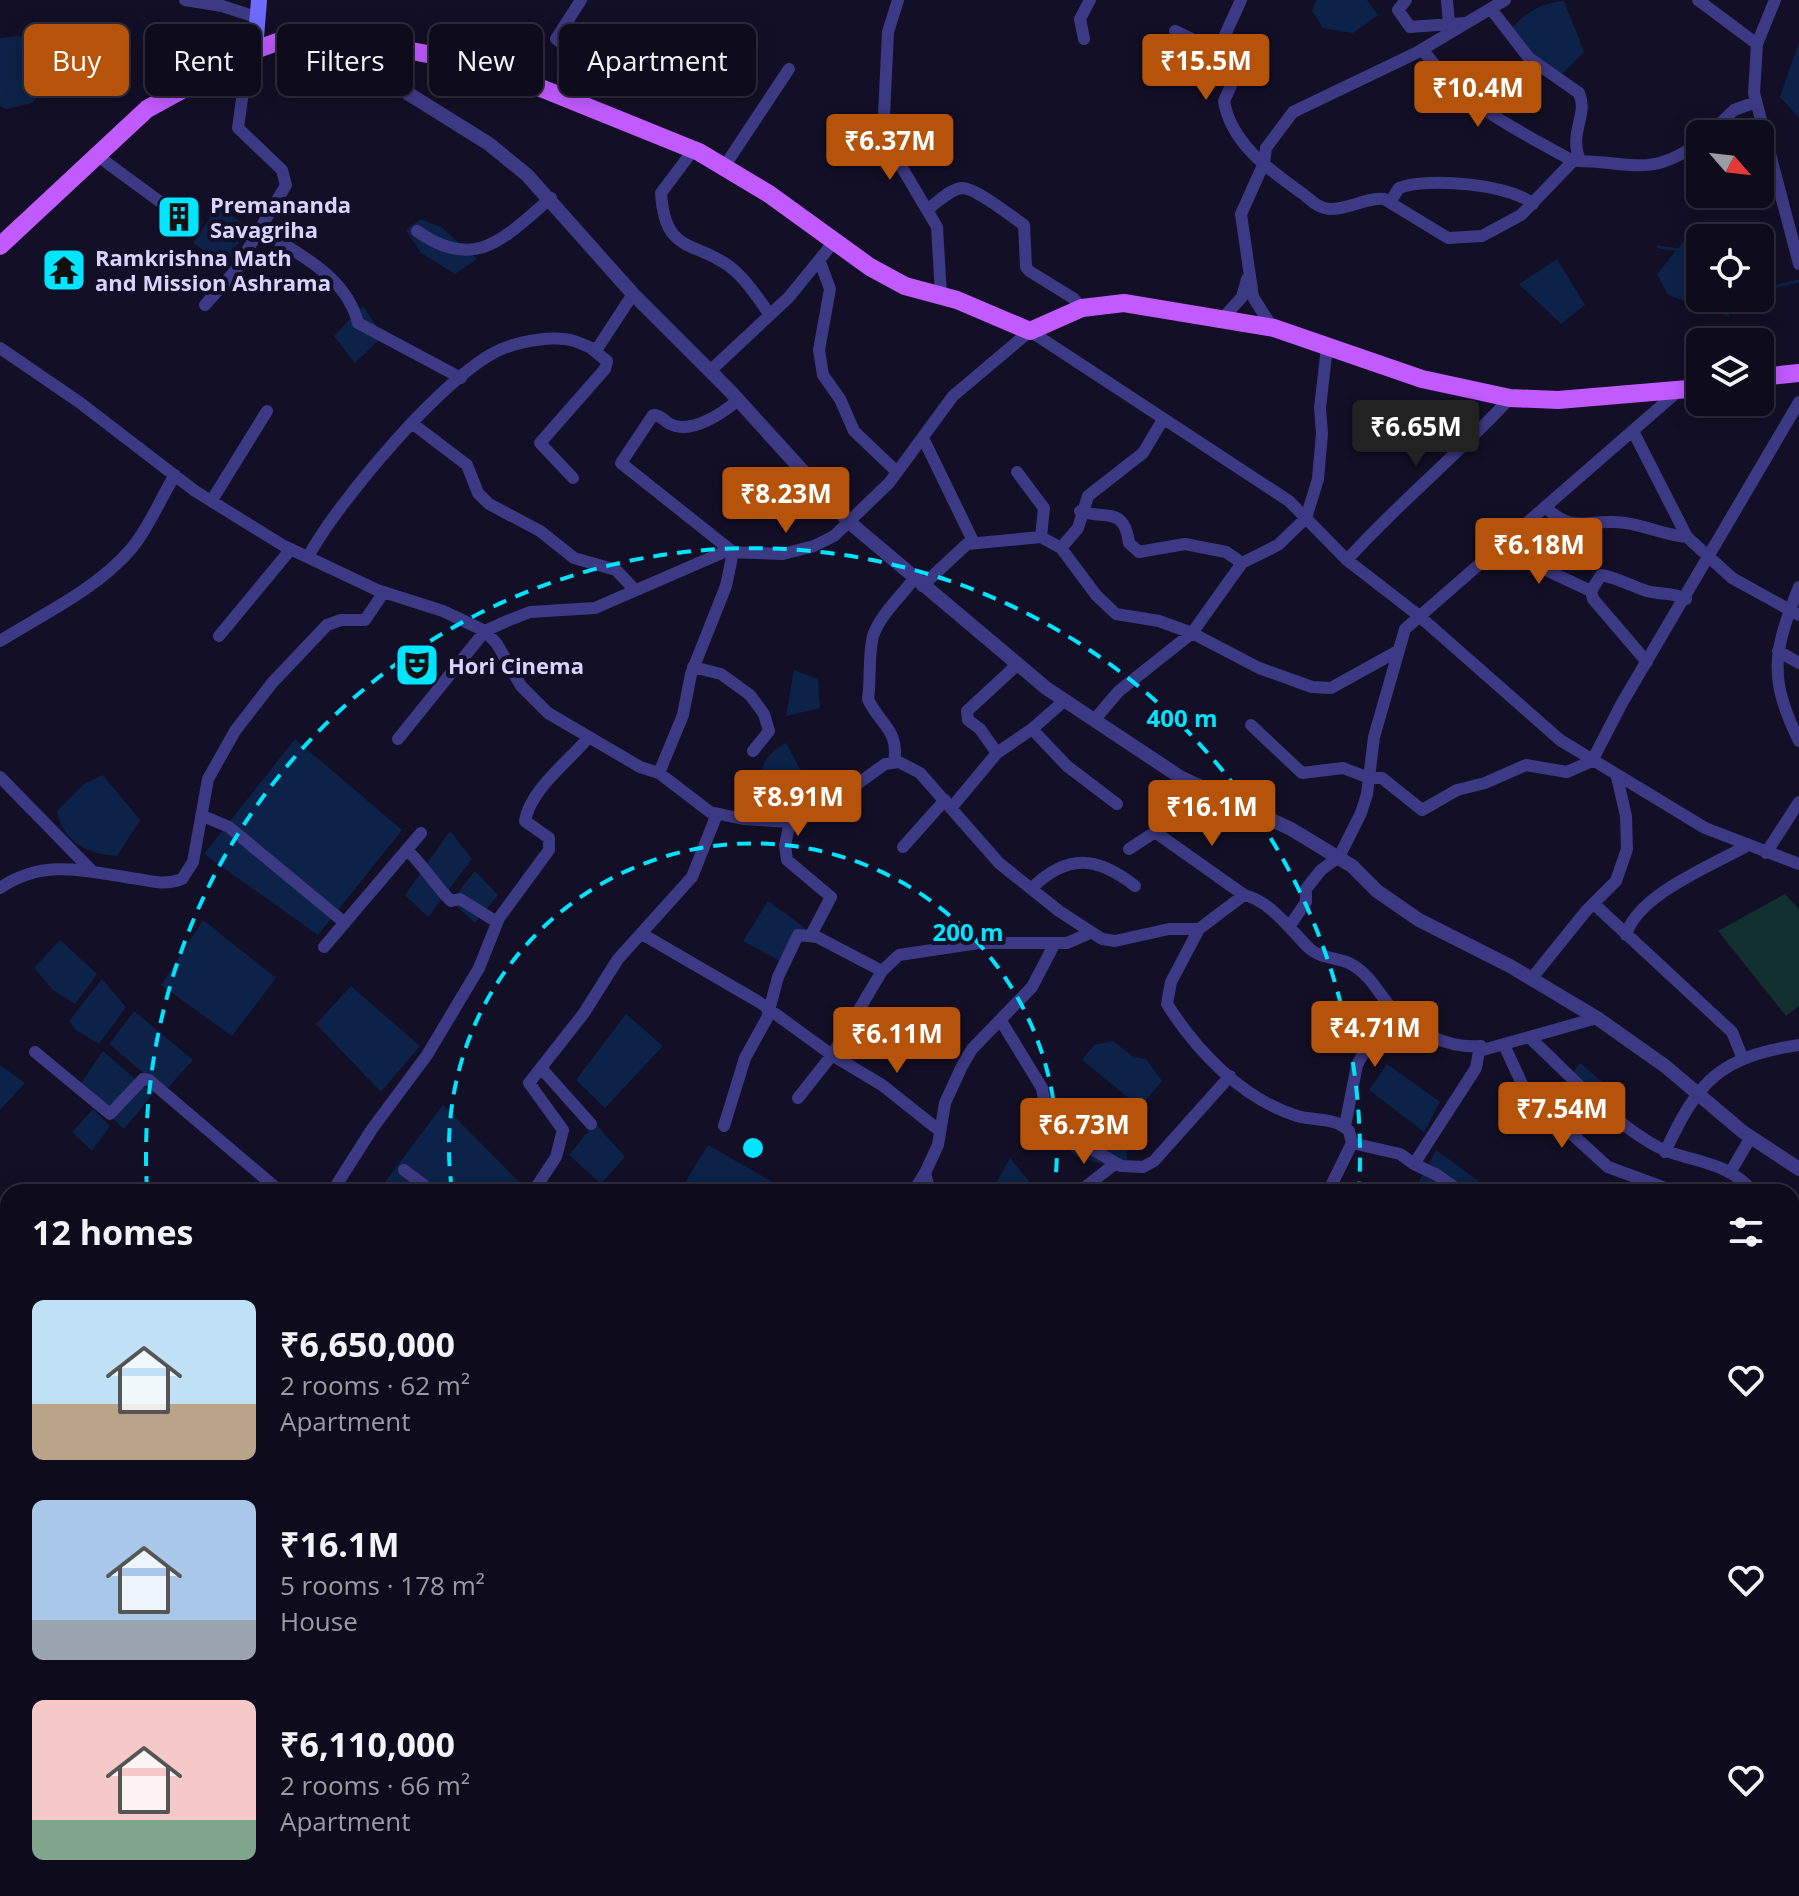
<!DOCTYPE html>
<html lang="en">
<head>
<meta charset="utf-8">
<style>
	body { margin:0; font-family:"Open Sans",sans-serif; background:#1c1929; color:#f1f3f6; height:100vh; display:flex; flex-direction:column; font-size:30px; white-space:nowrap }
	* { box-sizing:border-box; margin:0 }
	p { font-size:26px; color:#9b9ba3 }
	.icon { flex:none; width:44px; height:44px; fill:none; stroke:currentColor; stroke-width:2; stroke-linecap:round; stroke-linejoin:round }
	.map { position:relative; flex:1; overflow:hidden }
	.side { position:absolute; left:0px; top:1184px; width:1800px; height:712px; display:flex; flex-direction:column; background:#0e0b1c; border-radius:24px 24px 0 0; box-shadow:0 4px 20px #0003,0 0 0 2px #2e2b3b }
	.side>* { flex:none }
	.hud { position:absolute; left:24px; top:24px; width:800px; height:72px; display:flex; gap:16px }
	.needle { width:52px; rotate:118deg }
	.controls { position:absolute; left:1686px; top:120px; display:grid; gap:16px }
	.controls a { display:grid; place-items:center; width:88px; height:88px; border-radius:12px; background:#0e0b1c; box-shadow:0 4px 20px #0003,0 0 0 2px #2e2b3b; font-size:40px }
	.price { position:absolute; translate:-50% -68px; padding:0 18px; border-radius:8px; background:#b45309; color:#fff; font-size:26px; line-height:52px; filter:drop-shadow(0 2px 4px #0008) }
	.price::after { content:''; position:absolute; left:50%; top:48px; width:24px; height:18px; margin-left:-12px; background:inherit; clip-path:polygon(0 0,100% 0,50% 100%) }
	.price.selected { background:#222; color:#fff }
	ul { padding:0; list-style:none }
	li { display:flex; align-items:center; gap:24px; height:200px; padding:0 32px }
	li span { display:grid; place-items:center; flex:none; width:224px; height:160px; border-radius:12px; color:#555 }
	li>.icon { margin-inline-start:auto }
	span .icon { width:96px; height:96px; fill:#fffc; stroke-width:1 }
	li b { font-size:34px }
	h2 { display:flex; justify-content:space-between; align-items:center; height:96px; padding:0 32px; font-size:34px }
	.pill { padding:0 28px; border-radius:12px; background:#0e0b1c; box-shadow:0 4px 20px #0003,0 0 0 2px #2e2b3b; font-size:28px; line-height:72px }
	.pill.selected { background:#b45309; color:#fff }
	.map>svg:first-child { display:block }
	.green { fill:#12302f }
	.water { fill:#0c2248 }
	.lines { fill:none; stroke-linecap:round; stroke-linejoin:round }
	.stream { stroke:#0c2248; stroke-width:3 }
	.minor { stroke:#3d3a85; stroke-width:12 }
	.tertiary { stroke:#3d3a85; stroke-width:14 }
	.secondary { stroke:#6f6bff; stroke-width:16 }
	.primary { stroke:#c25bff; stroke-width:18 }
	.ring { fill:none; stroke:#00e5ff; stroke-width:4; stroke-dasharray:14 10 }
	.labels { text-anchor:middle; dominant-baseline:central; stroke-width:8; stroke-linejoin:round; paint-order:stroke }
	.poi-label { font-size:22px; font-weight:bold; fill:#d9d4ff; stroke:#130f26; text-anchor:start }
	.centre { fill:#00e5ff; stroke:#130f26; stroke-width:4 }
	.ring-label { font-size:24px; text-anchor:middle; font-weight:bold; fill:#00e5ff; stroke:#130f26; stroke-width:8; stroke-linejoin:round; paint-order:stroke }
</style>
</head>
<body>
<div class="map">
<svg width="1799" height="1896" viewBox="0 0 1799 1896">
	<rect width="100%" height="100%" fill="#130f26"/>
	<path class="green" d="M1785,894l14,15v97l-13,10 -68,-85z"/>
	<path class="water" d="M1316,0h51l11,15 -25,18 -30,-5 -11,-17z
		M1564,1l20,51 -25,25 -24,-15 -24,-34c17,-16 29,-25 53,-27z
		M19,36l40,15 1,18 -28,34 -26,6 -6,-3v-68z
		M1799,42v76l-19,-21z
		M218,207l31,20 -24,38 -32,-22z
		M421,219l20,8 36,32 -22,15 -34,-21 -15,-23z
		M1683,242l17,6v50h28l1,19 -61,-22 -11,-21z
		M1557,259l28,46 -24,19 -42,-40z
		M363,306l20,30 -28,27 -21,-27z
		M794,670l24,9 2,29 -34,8z
		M295,739l107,91 -84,105 -114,-81z
		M786,743l20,37 -21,21h-14l-12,-10c-1,-22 7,-38 27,-48z
		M103,775l37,45 -23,36c-29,-2 -54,-13 -60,-45l27,-27z
		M450,831l22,28 -44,58 -23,-22z
		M475,871l23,24 -23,28 -24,-22z
		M768,901l40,29 -22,34 -43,-23z
		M203,920l73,58 -44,58 -71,-51z
		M60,940l37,34 -22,30 -22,-14 -19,-22z
		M102,979l24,28 -27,37 -23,-14 -7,-9z
		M351,986l69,60 -39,46 -65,-68z
		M134,1011l59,49 -28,31 -56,-47z
		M626,1014l37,32 -58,62 -29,-28z
		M1113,1041l20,16 13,2 16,22 -22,26 -58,-47 12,-15z
		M103,1051l50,43 -29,35 -46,-42z
		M1580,1063l38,32 -18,25 -39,-31z
		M1387,1064l53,38 -16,30 -55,-42z
		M0,1065l25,18 -25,27z
		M443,1105l82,83 -3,4 -143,-2z
		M93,1109l17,17 -18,25 -20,-19z
		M1070,1114l56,32 3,26 -54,-16 -17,-19z
		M595,1123l30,34 -24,27 -32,-29z
		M708,1145l82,47h-111z
		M1436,1150l58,42h-81z
		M1010,1158l28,34h-47z"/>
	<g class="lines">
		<path class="stream" d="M1658,247l23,3
			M1760,284l13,3 26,-6"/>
		<path class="minor" d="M185,0l37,6 34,11
			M898,0l-10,32 -4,83 10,39 43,73 4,68
			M1406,0l-8,10 12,17 55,-4
			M1447,0l2,24
			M1698,0l59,44
			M1775,0l-18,44 -3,49 45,171
			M1491,9l38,49 50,35c10,23 -11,38 1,68
			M1175,31l64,31 1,4 -16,35c7,43 47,70 79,93 8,6 15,14 26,15 19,1 38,-12 55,-10l64,39 34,-2 39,-21 52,-54c56,-1 75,19 127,-19
			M1084,39l-4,-20 10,-19
			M1423,50c39,55 93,79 150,111
			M1235,59l-10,-24 16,-35
			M578,101l15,-37 -37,-25 25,-39
			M1709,134l25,-24 22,-8
			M694,149l-33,44c4,61 32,47 68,73 17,13 29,32 41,49
			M95,154l64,47
			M724,167l65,-98
			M1390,202l9,-14c28,-11 111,-4 134,16
			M929,208c9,-6 21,-19 33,-20 14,0 49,28 62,37l2,42 3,4 44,27 9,10
			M261,230c39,25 85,46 97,93l103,55
			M417,231c59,42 88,6 134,-33
			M820,262l10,27 -11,61 4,25 17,24 14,32 43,41
			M205,305l30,-34 51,-86 -4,-15 -44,-42 6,-44 -10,-21
			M1223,318l19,-21 5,-18
			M1272,327l-19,-30 -12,-83 23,-51 2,-15 27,-36 123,-59 89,-53
			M0,348l79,54 116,89 89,55 93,44 66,21 42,20 12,13 24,42 27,27 92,54 19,6 51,39 33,7 47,3 51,-26 44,-32 14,-2 21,11 79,90 60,48 43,28 13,2 54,-12h30l45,-34c27,6 47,36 66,54 11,10 28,8 41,15 18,10 25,25 37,40 22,26 59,45 93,42l-2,5 118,-33
			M710,371l79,-74 44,-54
			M413,424l54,41 11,28 11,11 51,27 34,27 42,12 19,20
			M1634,433l53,104 45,41 67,37
			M923,438l51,105
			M1017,472l27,36 -3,29
			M573,478l-33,-35 65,-74 2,-8 -15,-12
			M212,500l55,-89
			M1545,507c27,25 37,14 69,15 24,0 49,13 73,15
			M1080,511c27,9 44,-5 49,32l10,9 46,-8 41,8 16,11
			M1508,544l36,25 47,22 2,8 54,63
			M1061,548l35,47 20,19 43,7 33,12 67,35 53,19 19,1 65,-36
			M308,557c28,-53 139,-186 194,-208 19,-8 52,-14 72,-8 8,2 14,7 23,8l36,-55
			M1347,560c51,-57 111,-105 163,-162
			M922,586l45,-42 74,-7 20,11 17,-20 10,-32 55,-43 19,-32
			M1799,587c-26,65 -31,90 0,154
			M1591,591l10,-16c17,3 30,11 46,16 14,4 25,1 39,8
			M219,636l72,-87
			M0,641c43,-27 97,-52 131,-92 18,-21 29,-50 44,-74
			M1778,651l21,12
			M693,667l28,7 29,21 14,19 5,17 -16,20
			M1094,720l25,-29 73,-58 50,-70 36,-18 28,-27 12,-39 4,-46 -2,-25 7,-61
			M1251,725l51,48 41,-5 26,10h13l40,32 35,-20 28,-7 41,-18 41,7 25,-11 30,-58 177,-301
			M1032,729l32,-28
			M398,739l87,-108 22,-10 23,-9 65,-4 129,-56 59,2 31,-8 20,-10 55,-53 64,-87 77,-65 259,170 58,59 71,55 142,125 145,88 94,36
			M997,753l-17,-24 -12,-9 -1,-9 51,-47
			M894,762c6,-32 -15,-38 -26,-63 3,-20 0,-44 5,-63 7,-21 28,-40 41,-57
			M659,773l24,-58 8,-41 35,-88 7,-34 -112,-89 32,-48c9,0 9,5 17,9 21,11 53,-11 68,-24
			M0,777l91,93
			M952,807l45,-54 35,-24 35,37 50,38
			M203,816l26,11 116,96
			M790,822l-5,23 2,15 44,37 -20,38
			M1155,832l89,63
			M903,847l42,-47
			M1129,849l26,-17 33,-51
			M407,850c17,16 27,34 44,51l9,-2 37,23
			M1766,853l33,-51
			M0,888c46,-31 88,-16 138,-9 15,3 29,6 44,0l11,-17 15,-83 27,-48 37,-48 55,-58 14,-5h24l19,-28
			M1031,889c36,-36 66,-33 104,-3
			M1594,904l138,128 11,27
			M1289,927l17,-25v-13l15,-19 18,-13 22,-44 6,-19 7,-57 31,-108 271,-236
			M1199,929l-28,53 -4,22c29,46 75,95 130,112 17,5 38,1 52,15l3,12 -24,49
			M642,934l117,68 73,53 50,-84 17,-16 80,-12h88l23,-10
			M1626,935c12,-41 86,-69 122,-90
			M324,947l97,-114
			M1532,978l54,-67 30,-30 11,-32 -1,-33 -9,-39
			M1001,1021l41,67 6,35 73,43 22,1 11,-6 76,-85
			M1531,1039c38,35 74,76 118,103 35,22 76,15 104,50
			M1504,1045l31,67 29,15 44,40 68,25
			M35,1052l75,62 33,-35 6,1 132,112
			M541,1068l50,56
			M798,1098l34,-43 50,30 58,46
			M724,1126l21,-68 22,-40 11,-41 20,-42 19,2 65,34
			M1345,1126l12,-61 33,-59
			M1352,1143l48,11 14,10
			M1665,1152c33,-71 54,-95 134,-107
			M404,1170l29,22
			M1731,1171l20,-34
			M332,1192l40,-63 55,-74 52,-87 20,-50 50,-68v-12l-24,-17c5,-31 43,-59 63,-83
			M533,1192l23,-35 7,-27 -34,-47 55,-70 34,-54 74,-82 25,-63
			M913,1192l12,-19
			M930,1192l-5,-19 13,-28 7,-42 17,-37 10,-17 60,-62 23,-44
			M1079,1192l37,-29
			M1461,1192l-24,-17 -23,-11 62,-96 3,-17
			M1792,1241l7,6
			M1792,1296l7,4
			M1792,1541l7,-15
			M1792,1574l7,12
			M0,1592h8
			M1792,1631l7,-11
			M1792,1705l7,5
			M0,1860l8,-1
			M1792,1865l7,5
			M265,1888l7,8
			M1019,1888l9,8
			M1751,1888l12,8
			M147,1896l11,-8
			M1247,1896l6,-8
			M1348,1896l6,-3 8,3
			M1484,1896l7,-8"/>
		<path class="tertiary" d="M329,44l160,100 38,31 106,119 97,97 119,131 197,166 134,89 111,52 61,37 25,25 42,29 91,46 87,52 68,48 78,66 56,37"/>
		<path class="secondary" d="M255,50l4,-50"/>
		<path class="primary" d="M0,246l147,-137 108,-59 22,-8 114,5 93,18 215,87 70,42 101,73 35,19 52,14 73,31 52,-23 42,-5 150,25 148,51 88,19 48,2 142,-12
			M1760,377l39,-4"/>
	</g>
	<g class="ring">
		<path d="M452 1190A304 304 0 1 1 1054 1190"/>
		<path d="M147 1190A607 607 0 1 1 1359 1190"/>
	</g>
	<defs>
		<g id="building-square" transform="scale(2.3)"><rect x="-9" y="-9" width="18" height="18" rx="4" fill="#00e5ff" stroke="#130f26"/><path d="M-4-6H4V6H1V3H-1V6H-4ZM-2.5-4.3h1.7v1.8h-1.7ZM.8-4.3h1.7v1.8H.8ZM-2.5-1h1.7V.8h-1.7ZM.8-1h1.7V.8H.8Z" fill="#111"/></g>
		<g id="temple-square" transform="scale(2.3)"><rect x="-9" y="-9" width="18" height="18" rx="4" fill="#00e5ff" stroke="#130f26"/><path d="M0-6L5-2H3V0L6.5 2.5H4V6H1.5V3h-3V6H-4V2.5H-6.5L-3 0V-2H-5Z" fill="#111"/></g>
		<g id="theatre-square" transform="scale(2.3)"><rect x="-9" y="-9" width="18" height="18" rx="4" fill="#00e5ff" stroke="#130f26"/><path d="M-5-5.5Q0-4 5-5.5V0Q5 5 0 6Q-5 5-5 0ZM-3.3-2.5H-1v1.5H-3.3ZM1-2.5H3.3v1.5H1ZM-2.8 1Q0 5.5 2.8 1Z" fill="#111"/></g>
	</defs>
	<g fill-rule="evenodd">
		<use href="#building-square" x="179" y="217"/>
		<use href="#temple-square" x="64" y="270"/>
		<use href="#theatre-square" x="417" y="665"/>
	</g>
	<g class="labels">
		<g class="poi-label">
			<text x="210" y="204">Premananda<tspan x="210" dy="25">Savagriha</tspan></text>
			<text x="95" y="257">Ramkrishna Math<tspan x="95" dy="25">and Mission Ashrama</tspan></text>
			<text x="448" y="665">Hori Cinema</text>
		</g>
	</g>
	<circle cx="753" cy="1148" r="12" class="centre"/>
	<g class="ring-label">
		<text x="1182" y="727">400 m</text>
		<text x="968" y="941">200 m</text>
	</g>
</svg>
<div class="controls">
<a><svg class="needle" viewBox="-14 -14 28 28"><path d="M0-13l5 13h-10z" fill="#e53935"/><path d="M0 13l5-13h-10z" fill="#9b9ba3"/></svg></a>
<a><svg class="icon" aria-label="locate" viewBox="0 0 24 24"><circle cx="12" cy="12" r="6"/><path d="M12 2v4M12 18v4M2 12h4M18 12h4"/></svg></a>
<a><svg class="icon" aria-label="layers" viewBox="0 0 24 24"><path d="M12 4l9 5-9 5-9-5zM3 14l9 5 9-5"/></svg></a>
</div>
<b class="price" style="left:1206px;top:102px">₹15.5M</b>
<b class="price" style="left:1478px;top:129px">₹10.4M</b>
<b class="price" style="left:890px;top:182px">₹6.37M</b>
<b class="price selected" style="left:1416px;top:468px">₹6.65M</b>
<b class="price" style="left:786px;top:535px">₹8.23M</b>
<b class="price" style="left:1539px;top:586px">₹6.18M</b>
<b class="price" style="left:798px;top:838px">₹8.91M</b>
<b class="price" style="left:1212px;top:848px">₹16.1M</b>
<b class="price" style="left:1375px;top:1069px">₹4.71M</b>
<b class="price" style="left:897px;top:1075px">₹6.11M</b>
<b class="price" style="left:1562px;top:1150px">₹7.54M</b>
<b class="price" style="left:1084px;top:1166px">₹6.73M</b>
<div class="hud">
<a class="pill selected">Buy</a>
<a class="pill">Rent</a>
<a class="pill">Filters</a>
<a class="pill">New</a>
<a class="pill">Apartment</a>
</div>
<section class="side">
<h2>12 homes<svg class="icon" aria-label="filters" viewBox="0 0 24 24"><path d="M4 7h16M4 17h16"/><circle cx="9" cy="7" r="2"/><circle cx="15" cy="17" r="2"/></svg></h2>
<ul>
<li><span style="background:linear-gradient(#bfe0f5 65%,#b9a48a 0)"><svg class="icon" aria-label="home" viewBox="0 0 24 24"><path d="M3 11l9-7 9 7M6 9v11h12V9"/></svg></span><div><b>₹6,650,000</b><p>2 rooms · 62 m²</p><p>Apartment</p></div><svg class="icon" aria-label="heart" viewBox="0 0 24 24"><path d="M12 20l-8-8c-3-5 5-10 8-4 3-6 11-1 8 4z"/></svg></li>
<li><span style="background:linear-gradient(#a9c7e8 75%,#9aa5b1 0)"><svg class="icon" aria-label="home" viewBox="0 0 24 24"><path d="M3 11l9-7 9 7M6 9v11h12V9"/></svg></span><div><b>₹16.1M</b><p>5 rooms · 178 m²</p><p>House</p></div><svg class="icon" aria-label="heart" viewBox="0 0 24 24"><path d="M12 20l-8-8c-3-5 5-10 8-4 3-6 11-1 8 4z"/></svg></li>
<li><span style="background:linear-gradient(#f6c9c9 75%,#7fa58c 0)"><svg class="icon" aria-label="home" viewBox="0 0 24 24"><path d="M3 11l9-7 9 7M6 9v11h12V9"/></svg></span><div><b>₹6,110,000</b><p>2 rooms · 66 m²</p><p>Apartment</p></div><svg class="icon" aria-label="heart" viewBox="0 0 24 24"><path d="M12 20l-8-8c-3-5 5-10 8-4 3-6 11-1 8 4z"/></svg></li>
</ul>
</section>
</div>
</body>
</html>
